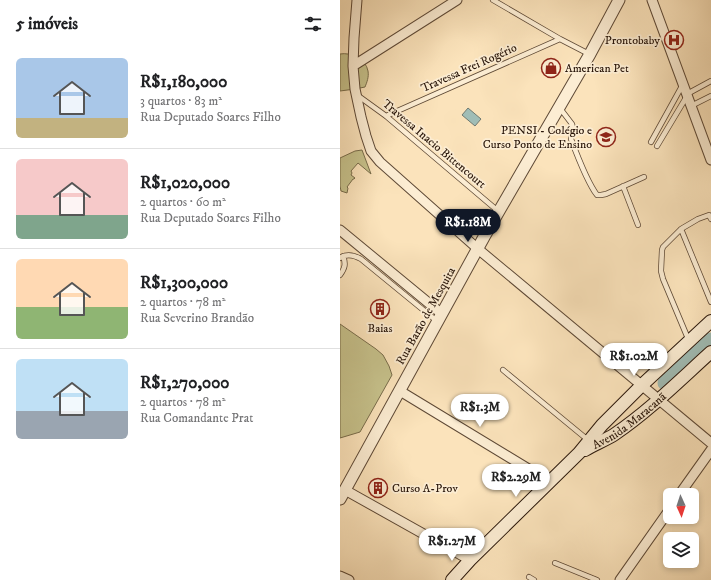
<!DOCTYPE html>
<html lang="pt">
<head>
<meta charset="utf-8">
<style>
	body { margin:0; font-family:"IM FELL DW Pica",serif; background:#f2f2f2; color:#202124; height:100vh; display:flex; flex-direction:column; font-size:15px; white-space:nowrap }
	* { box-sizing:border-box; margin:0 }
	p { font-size:13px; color:#757577 }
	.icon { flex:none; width:22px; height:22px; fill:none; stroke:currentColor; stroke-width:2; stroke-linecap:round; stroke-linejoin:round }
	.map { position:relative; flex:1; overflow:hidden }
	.drawer { display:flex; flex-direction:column; background:#fff; width:340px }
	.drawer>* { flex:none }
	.needle { width:26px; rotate:177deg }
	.buttons { position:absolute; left:323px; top:488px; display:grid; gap:8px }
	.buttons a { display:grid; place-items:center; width:36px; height:36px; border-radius:6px; background:#fff; box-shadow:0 2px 6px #0003; font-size:20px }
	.price { position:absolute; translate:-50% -34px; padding:0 9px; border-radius:14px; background:#fff; color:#222; font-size:13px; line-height:26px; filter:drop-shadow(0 1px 2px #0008) }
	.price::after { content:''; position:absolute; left:50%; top:24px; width:12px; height:9px; margin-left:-6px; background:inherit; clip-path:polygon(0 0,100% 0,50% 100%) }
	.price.current { background:#111827; color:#fff }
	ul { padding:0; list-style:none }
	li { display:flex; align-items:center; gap:12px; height:100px; padding:0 16px }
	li+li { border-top:1px solid #e0e0e0 }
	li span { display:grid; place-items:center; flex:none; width:112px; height:80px; border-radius:6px; color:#555 }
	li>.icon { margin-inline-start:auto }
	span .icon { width:48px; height:48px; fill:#fffc; stroke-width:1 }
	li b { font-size:17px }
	h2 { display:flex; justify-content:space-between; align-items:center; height:48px; padding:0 16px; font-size:17px }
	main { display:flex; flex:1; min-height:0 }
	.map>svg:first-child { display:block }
	.green { fill:#c6c18b; stroke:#786c4a }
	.water { fill:#a0bdb6; stroke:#707a71 }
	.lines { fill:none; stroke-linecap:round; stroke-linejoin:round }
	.river { stroke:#a0bdb6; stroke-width:15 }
	.service-casing { stroke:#5e4936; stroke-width:6 }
	.minor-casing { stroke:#5e4936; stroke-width:11 }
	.tertiary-casing { stroke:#5e4936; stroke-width:13 }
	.secondary-casing { stroke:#29160a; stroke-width:14 }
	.service { stroke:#fcedd3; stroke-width:4.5 }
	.minor { stroke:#fcedd3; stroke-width:9 }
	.tertiary { stroke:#fcedd3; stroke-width:11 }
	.secondary { stroke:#fcedd3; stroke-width:12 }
	.labels { text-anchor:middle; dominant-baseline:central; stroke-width:3.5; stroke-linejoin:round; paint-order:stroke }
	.poi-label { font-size:12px; fill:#29160a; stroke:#fcedd3; text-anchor:end }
	.street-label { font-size:12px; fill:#29160a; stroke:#fcedd3 }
</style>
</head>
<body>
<main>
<section class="drawer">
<h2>5 imóveis<svg class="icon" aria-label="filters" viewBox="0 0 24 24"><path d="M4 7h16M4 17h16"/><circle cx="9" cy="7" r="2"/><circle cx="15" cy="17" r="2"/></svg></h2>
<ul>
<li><span style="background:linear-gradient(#a9c7e8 75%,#c2b280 0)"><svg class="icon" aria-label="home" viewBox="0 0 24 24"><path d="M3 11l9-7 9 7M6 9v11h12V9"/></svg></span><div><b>R$1,180,000</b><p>3 quartos · 83 m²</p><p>Rua Deputado Soares Filho</p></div></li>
<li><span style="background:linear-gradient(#f6c9c9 70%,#7fa58c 0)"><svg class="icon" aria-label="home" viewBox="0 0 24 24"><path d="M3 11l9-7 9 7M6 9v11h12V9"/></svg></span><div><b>R$1,020,000</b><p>2 quartos · 60 m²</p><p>Rua Deputado Soares Filho</p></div></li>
<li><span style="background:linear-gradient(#ffd9b3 60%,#8fb573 0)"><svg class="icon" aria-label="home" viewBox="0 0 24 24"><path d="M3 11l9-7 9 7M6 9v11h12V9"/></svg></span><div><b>R$1,300,000</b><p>2 quartos · 78 m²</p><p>Rua Severino Brandão</p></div></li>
<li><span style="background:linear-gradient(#bfe0f5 65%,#9aa5b1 0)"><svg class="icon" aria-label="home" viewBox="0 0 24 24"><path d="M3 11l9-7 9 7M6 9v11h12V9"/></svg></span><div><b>R$1,270,000</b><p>2 quartos · 78 m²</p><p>Rua Comandante Prat</p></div></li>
</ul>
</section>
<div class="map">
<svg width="371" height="580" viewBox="0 0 371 580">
	<rect width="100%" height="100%" fill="#fbe3bb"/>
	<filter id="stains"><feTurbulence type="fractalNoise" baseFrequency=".005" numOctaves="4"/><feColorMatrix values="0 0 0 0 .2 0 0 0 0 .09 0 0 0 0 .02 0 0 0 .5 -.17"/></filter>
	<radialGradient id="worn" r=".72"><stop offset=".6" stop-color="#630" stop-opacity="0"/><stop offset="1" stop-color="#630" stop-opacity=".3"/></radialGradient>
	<path class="green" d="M0,54c11,-2 26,5 28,17 1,6 -1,11 -3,16l-10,2 -15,2z
		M22,150l9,24 -13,-11 -7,8 1,2 -1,2 4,3 -1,1h-1l-6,8 1,1 -1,5 -6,-2 -1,-5v-28l15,-7z
		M0,324l36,25 7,6 6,11 3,9 -32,57 -20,6z"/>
	<path class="water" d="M128,108l13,11 -6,7 -13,-11z"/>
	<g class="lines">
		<path class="river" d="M325,383l46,-43"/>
		<g class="service-casing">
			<path id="service" d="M153,0l67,39 29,15
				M347,94l24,-13
				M17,95l29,21 112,95
				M351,106l20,-10
				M219,107l13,17 2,7 -3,5v3c6,16 16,43 26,56h4l5,-1 38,-17
				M46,116l174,-77
				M311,142l31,-56
				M317,146l30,-50
				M283,186l15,39
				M341,229l30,73
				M0,258c7,-5 14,-3 21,1l77,63
				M0,275c5,-7 6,-11 3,-19
				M349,341l-26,-62 -2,-8 1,-21 1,-3 18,-18 17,-10 11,-4 2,4
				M163,370l85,70
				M215,563l42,17
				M189,577l5,3"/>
		</g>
		<g class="minor-casing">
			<path id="minor" d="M17,0l-3,38 -1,28 2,23 6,28 5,19 5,15 9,11 98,87 233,194
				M312,0l59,160
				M13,66l104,-66
				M0,230l102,84
				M60,391l150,91
				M5,490l125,70
				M339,495l32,-45
				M0,576l9,4
				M280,580l50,-71"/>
		</g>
		<g class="tertiary-casing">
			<path id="tertiary" d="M0,499l144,-262 106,-183 29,-54"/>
		</g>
		<g class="secondary-casing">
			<g id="secondary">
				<path id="s1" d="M245,450c10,-6 21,-10 30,-16 35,-24 65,-54 96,-82"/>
				<path d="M112,580l18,-20 109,-107 23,-28 40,-40 69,-64"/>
			</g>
		</g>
		<use href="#service" class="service"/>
		<use href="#minor" class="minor"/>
		<use href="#tertiary" class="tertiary"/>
		<use href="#secondary" class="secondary"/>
	</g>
	<defs>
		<g id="hospital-ring" transform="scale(1)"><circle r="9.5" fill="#fcedd3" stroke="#8f2418" stroke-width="1.5"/><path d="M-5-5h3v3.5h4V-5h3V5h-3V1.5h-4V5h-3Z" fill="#8f2418"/></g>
		<g id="shop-ring" transform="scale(1)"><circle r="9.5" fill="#fcedd3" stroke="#8f2418" stroke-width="1.5"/><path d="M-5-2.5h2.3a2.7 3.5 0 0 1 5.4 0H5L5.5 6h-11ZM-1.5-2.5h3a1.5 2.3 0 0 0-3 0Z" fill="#8f2418"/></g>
		<g id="school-ring" transform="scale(1)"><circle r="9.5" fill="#fcedd3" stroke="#8f2418" stroke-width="1.5"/><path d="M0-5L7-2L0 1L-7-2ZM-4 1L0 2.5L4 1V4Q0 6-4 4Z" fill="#8f2418"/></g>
		<g id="building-ring" transform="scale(1)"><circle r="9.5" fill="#fcedd3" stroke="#8f2418" stroke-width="1.5"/><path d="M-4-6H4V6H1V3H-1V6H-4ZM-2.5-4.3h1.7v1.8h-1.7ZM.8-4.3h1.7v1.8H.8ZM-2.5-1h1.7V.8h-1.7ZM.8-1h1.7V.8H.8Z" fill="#8f2418"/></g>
	</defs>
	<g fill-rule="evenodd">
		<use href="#hospital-ring" x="334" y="40"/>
		<use href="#shop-ring" x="211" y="68"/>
		<use href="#school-ring" x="266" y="137"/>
		<use href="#building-ring" x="40" y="309"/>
		<use href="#building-ring" x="38" y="488"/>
	</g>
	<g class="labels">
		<g class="poi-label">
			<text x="320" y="40">Prontobaby</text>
			<text x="225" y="68" text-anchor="start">American Pet</text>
			<text x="252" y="130">PENSI - Colégio e<tspan x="252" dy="14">Curso Ponto de Ensino</tspan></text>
			<text x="40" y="328" text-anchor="middle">Baias</text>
			<text x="52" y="488" text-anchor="start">Curso A-Prov</text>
		</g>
		<g class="street-label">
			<text transform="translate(129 68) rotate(-24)">Travessa Frei Rogério</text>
			<text transform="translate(94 144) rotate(40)">Travessa Inacio Bittencourt</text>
			<text transform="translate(86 316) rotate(-61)">Rua Barão de Mesquita</text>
			<text stroke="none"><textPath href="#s1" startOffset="53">Avenida Maracanã</textPath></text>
		</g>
	</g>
	<rect width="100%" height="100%" filter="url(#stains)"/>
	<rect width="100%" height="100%" fill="url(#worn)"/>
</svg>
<div class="buttons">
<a><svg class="needle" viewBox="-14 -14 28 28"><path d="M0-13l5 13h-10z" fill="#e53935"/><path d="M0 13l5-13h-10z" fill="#757577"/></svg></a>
<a><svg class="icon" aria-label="layers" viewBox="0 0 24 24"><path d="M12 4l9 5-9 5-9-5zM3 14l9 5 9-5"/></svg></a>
</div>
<b class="price current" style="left:128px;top:243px">R$1.18M</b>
<b class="price" style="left:294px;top:377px">R$1.02M</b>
<b class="price" style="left:140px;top:428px">R$1.3M</b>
<b class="price" style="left:176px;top:498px">R$2.29M</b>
<b class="price" style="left:112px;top:562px">R$1.27M</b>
</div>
</main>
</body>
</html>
